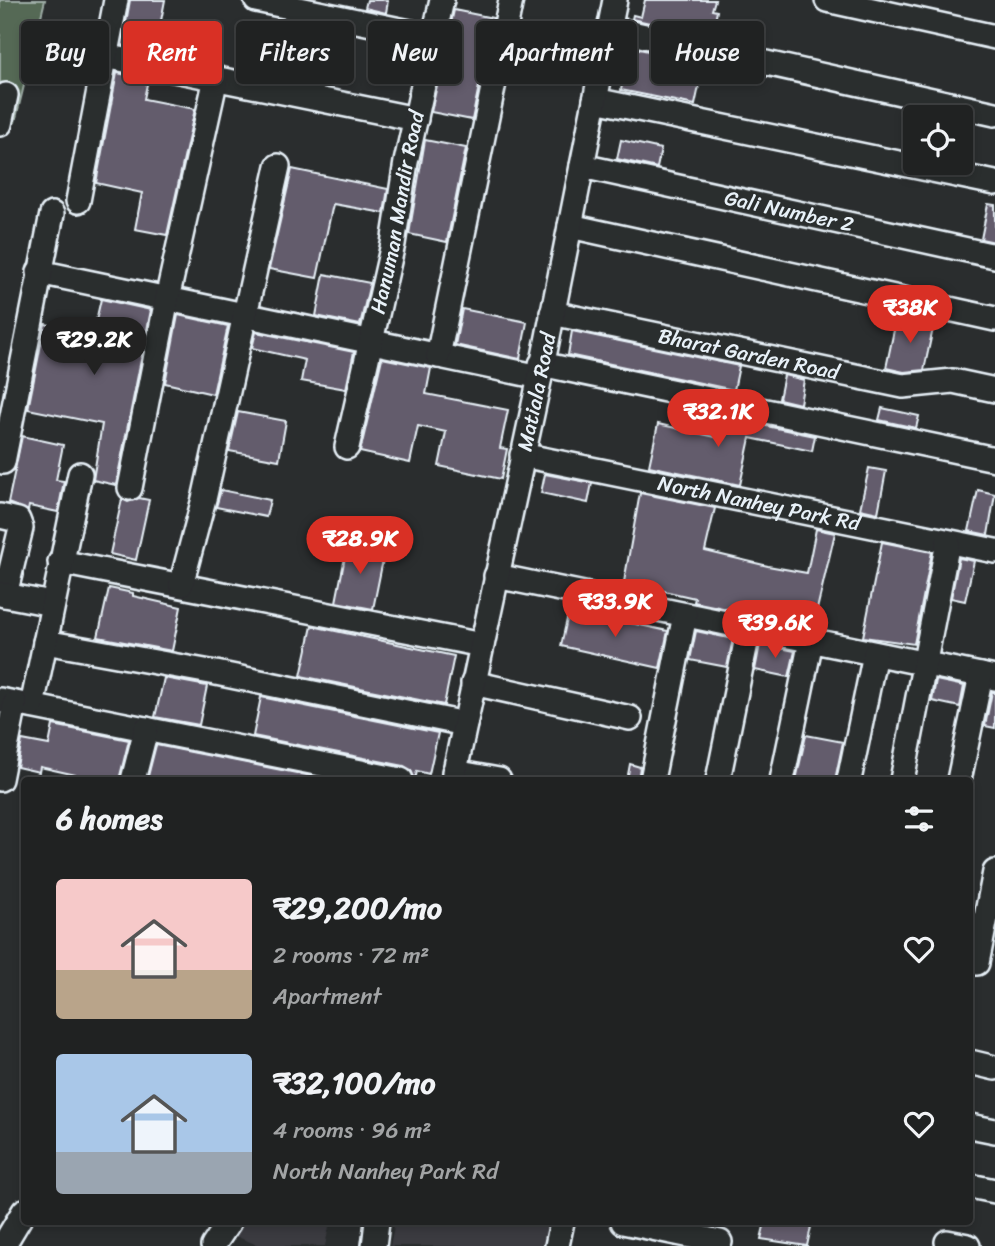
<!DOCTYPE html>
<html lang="en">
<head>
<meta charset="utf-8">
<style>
	body { margin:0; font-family:Sriracha,sans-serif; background:#282a2a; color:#f1f3f6; height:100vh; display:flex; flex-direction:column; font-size:26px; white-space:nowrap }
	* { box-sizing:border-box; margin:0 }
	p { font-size:23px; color:#a2a4a5 }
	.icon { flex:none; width:38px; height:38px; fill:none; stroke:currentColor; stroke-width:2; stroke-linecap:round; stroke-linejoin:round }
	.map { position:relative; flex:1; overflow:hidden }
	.sheet { position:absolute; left:21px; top:777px; width:952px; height:448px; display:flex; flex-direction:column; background:#202222; border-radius:7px; box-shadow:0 4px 10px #0003,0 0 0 2px #3d3f40 }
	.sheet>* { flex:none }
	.top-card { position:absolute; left:21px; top:21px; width:954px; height:63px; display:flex; gap:14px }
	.tools { position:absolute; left:903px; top:105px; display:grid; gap:14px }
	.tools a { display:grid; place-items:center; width:70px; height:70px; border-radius:7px; background:#202222; box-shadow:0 4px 10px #0003,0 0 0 2px #3d3f40; font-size:35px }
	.price { position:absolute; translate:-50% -60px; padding:0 16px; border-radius:24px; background:#d93025; color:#fff; font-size:23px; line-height:46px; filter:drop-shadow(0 2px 4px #0008) }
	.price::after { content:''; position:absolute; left:50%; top:42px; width:21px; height:16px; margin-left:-10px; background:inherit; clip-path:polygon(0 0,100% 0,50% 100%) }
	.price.selected { background:#222; color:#fff }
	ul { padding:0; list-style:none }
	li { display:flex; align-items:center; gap:21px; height:175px; padding:0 35px }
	li span { display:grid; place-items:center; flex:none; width:196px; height:140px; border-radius:7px; color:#555 }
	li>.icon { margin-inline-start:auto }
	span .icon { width:84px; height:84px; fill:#fffc; stroke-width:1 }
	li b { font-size:30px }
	h2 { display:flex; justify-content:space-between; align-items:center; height:84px; padding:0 35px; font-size:30px }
	.chip { padding:0 24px; border-radius:7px; background:#202222; box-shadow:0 4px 10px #0003,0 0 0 2px #3d3f40; font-size:24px; line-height:63px }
	.chip.selected { background:#d93025; color:#fff }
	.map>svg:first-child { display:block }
	.built { fill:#3b3b41 }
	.green { fill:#546955; stroke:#9eada6; stroke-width:2 }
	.building { fill:#645c6c; stroke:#e8f1f8; stroke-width:2 }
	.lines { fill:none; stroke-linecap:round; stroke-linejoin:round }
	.minor-casing { stroke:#e8f1f8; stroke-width:28 }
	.minor { stroke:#2a2d2e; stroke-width:23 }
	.labels { text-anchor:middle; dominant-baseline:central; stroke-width:7; stroke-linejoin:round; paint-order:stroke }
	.street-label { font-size:21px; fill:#e8f1f8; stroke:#2a2d2e }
</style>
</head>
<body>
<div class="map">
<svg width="995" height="1246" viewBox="0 0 995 1246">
	<rect width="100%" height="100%" fill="#2a2d2e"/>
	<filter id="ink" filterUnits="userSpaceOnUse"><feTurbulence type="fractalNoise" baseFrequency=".0143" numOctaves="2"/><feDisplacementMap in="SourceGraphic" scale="14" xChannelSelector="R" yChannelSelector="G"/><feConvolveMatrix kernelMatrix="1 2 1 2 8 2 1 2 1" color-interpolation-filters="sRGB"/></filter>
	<g filter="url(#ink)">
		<path class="built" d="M211,1222h119l-5,24h-65l-52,-21z
			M395,1222h161l-5,24h-161z"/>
		<path class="green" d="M0,0h45l-30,122 -15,-3z"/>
		<path class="building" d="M130,0h35l-10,52 -33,-7z
			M367,0h21l-2,13 -21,-5z
			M645,0h70l-3,10 5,1 -5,26 -80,-18 1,-4 8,2z
			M454,10l39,8 -21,102 -41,-8z
			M281,19l26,6 -10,55 -27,-5z
			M519,30l68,13 -7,37 -69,-13z
			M630,47l74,16 -9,42 -74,-15z
			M117,73l31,6 -4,20 51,10 -28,126 -32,-6 7,-36 -46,-10z
			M425,140l41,8 -19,94 -38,-8z
			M621,140l40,9 -4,19 -40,-9z
			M292,169l96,20 -4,24 -51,-9 -16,74 -48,-9z
			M988,204l7,1v37l-14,-3z
			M324,274l46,9 -10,42 -44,-9z
			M101,299l50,11 -35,175 -23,-5 9,-56 -74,-15 17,-85 48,10z
			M462,309l65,13 -7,37 -65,-14z
			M178,315l50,11 -15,68 -48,-11z
			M897,316l37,8 -10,46 -20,2 -18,-4z
			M572,331l167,35 -5,24 -166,-35z
			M256,332l98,20 -8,37 -45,-8 4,-21 -53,-12z
			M382,358l49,10 -5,26 82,16 -8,38 7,1 -6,30 -62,-13 7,-34 -28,-6 -8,37 -50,-11z
			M784,375l20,5 -4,24 -21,-5z
			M882,408l37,8 -3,12 -37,-8z
			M238,412l48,9 -7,39 -50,-9z
			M728,418l87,18 -3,15 -62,-13 -10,47 -91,-19 9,-42 66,15z
			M22,436l41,9 -7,35 8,1 -6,31 -29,-6 -1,5 -20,-8z
			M869,468l17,3 -8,42 -18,-4z
			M545,474l47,9 -4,20 -47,-10z
			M221,490l49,10 -4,17 -50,-10z
			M978,490l17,4 -7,41 -19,-4z
			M640,493l75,15 -10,43 63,15 39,7 9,-44 19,4 -21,89 -4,-1 -1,5 -115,-24 1,-4 -71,-16z
			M139,498l10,2 -13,60 -26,-6 12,-55 6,3z
			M348,542l37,8 -12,59 -37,-7z
			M882,542l50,10 -18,92 -51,-7z
			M959,558l15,3 -9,40 -14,-3z
			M109,588l24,5v3l48,11 -9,44 -74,-14z
			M569,610l99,21 -8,37 -99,-22z
			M312,626l142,30 -10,49 -143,-29z
			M696,631l37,8 -6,28 -37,-7z
			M760,644l35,7 -6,26 -34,-7z
			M164,678l43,8 -8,39 -44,-8z
			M936,680l28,6 -4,21 -28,-6z
			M992,692h3v36l-10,-2z
			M261,697l177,36 -9,41 -12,-3 -2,9 -4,-10 -7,-4 -151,-30z
			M53,725l76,15 -10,40h-21l-58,-13 -1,5 -22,-5 5,-27 27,5z
			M806,735l37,7 -8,38h-39z
			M156,745l176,35h-185z
			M630,764l10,3 -2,13h-11z
			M765,1222h47l-5,24 -46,-7z"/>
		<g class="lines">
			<g class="minor-casing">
				<g id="minor">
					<path d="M256,0l178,37"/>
					<path d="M827,0l168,37"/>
					<path d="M609,28l386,86"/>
					<path d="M105,56l311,63"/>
					<path d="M595,100l400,83"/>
					<path d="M0,124l6,-29"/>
					<path id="s1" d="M582,166l413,90"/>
					<path d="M78,201l38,-201"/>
					<path d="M570,226l425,93"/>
					<path d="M39,272l501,105"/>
					<path id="s2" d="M552,313l351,73 50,-5 42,9"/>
					<path d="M438,356l73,-356"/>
					<path d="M541,364l454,95"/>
					<path id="s3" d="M347,447l46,-203 13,-82 36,-162"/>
					<path id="s4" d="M522,455l473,96"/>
					<path d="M3,462l49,-248"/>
					<path d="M130,488l37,-189 49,-221"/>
					<path d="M0,516l18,4 3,8 -16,67"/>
					<path d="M60,562l422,83"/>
					<path d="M496,576l499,102"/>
					<path d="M181,585l24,-90 73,-329"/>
					<path d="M0,594l52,10"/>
					<path d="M45,642l171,31 249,51"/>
					<path d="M473,683l157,35"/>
					<path d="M0,700l401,80"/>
					<path d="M32,706l48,-232"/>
					<path d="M454,772l45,8"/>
					<path d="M0,779l15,-76"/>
					<path d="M133,780l13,-51"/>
					<path id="s5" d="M453,780l87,-403 75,-377"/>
					<path d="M652,780l33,-165"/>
					<path d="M718,780l31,-152"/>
					<path d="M782,780l29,-139"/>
					<path d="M849,780l26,-126"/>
					<path d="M902,780l46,-238"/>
					<path d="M959,780l22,-105"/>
					<path d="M977,963l18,-91"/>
					<path d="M970,1062l25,6"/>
					<path d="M970,1126l25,5"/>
					<path d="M970,1186l25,5"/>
					<path d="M623,1222l97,20"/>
					<path d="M947,1242l21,4"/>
					<path d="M3,1246l21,-35"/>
					<path d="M213,1246l16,-24"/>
					<path d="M374,1246l3,-24"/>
					<path d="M557,1246l5,-24"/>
				</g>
			</g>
			<use href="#minor" class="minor"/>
		</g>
	</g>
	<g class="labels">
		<g class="street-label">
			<text stroke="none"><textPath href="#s1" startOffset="212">Gali Number 2</textPath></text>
			<text stroke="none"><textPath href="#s3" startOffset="240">Hanuman Mandir Road</textPath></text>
			<text stroke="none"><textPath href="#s2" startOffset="201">Bharat Garden Road</textPath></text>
			<text stroke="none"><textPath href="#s5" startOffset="397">Matiala Road</textPath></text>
			<text stroke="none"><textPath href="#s4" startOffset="242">North Nanhey Park Rd</textPath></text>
		</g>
	</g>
</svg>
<div class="tools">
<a><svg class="icon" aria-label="locate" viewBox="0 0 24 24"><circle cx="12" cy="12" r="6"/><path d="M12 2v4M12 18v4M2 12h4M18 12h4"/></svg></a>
</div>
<b class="price" style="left:910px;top:345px">₹38K</b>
<b class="price selected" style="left:94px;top:377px">₹29.2K</b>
<b class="price" style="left:718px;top:449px">₹32.1K</b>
<b class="price" style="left:360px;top:576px">₹28.9K</b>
<b class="price" style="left:615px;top:639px">₹33.9K</b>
<b class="price" style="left:775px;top:660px">₹39.6K</b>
<div class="top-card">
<a class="chip">Buy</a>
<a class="chip selected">Rent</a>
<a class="chip">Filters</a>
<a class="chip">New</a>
<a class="chip">Apartment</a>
<a class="chip">House</a>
</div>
<section class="sheet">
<h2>6 homes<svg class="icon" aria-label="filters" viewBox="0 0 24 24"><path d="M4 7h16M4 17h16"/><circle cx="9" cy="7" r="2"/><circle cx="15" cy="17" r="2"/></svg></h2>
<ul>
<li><span style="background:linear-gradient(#f6c9c9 65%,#b9a48a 0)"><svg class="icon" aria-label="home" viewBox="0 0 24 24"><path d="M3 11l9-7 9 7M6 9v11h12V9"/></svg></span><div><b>₹29,200/mo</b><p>2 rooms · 72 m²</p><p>Apartment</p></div><svg class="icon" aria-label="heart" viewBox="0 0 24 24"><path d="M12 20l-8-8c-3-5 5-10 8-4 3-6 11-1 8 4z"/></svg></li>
<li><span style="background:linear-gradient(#a9c7e8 70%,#9aa5b1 0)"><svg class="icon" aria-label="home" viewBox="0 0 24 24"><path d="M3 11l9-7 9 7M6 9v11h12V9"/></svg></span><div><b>₹32,100/mo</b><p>4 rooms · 96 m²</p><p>North Nanhey Park Rd</p></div><svg class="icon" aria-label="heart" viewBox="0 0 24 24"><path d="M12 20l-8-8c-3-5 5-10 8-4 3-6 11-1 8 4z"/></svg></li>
</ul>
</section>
</div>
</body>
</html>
